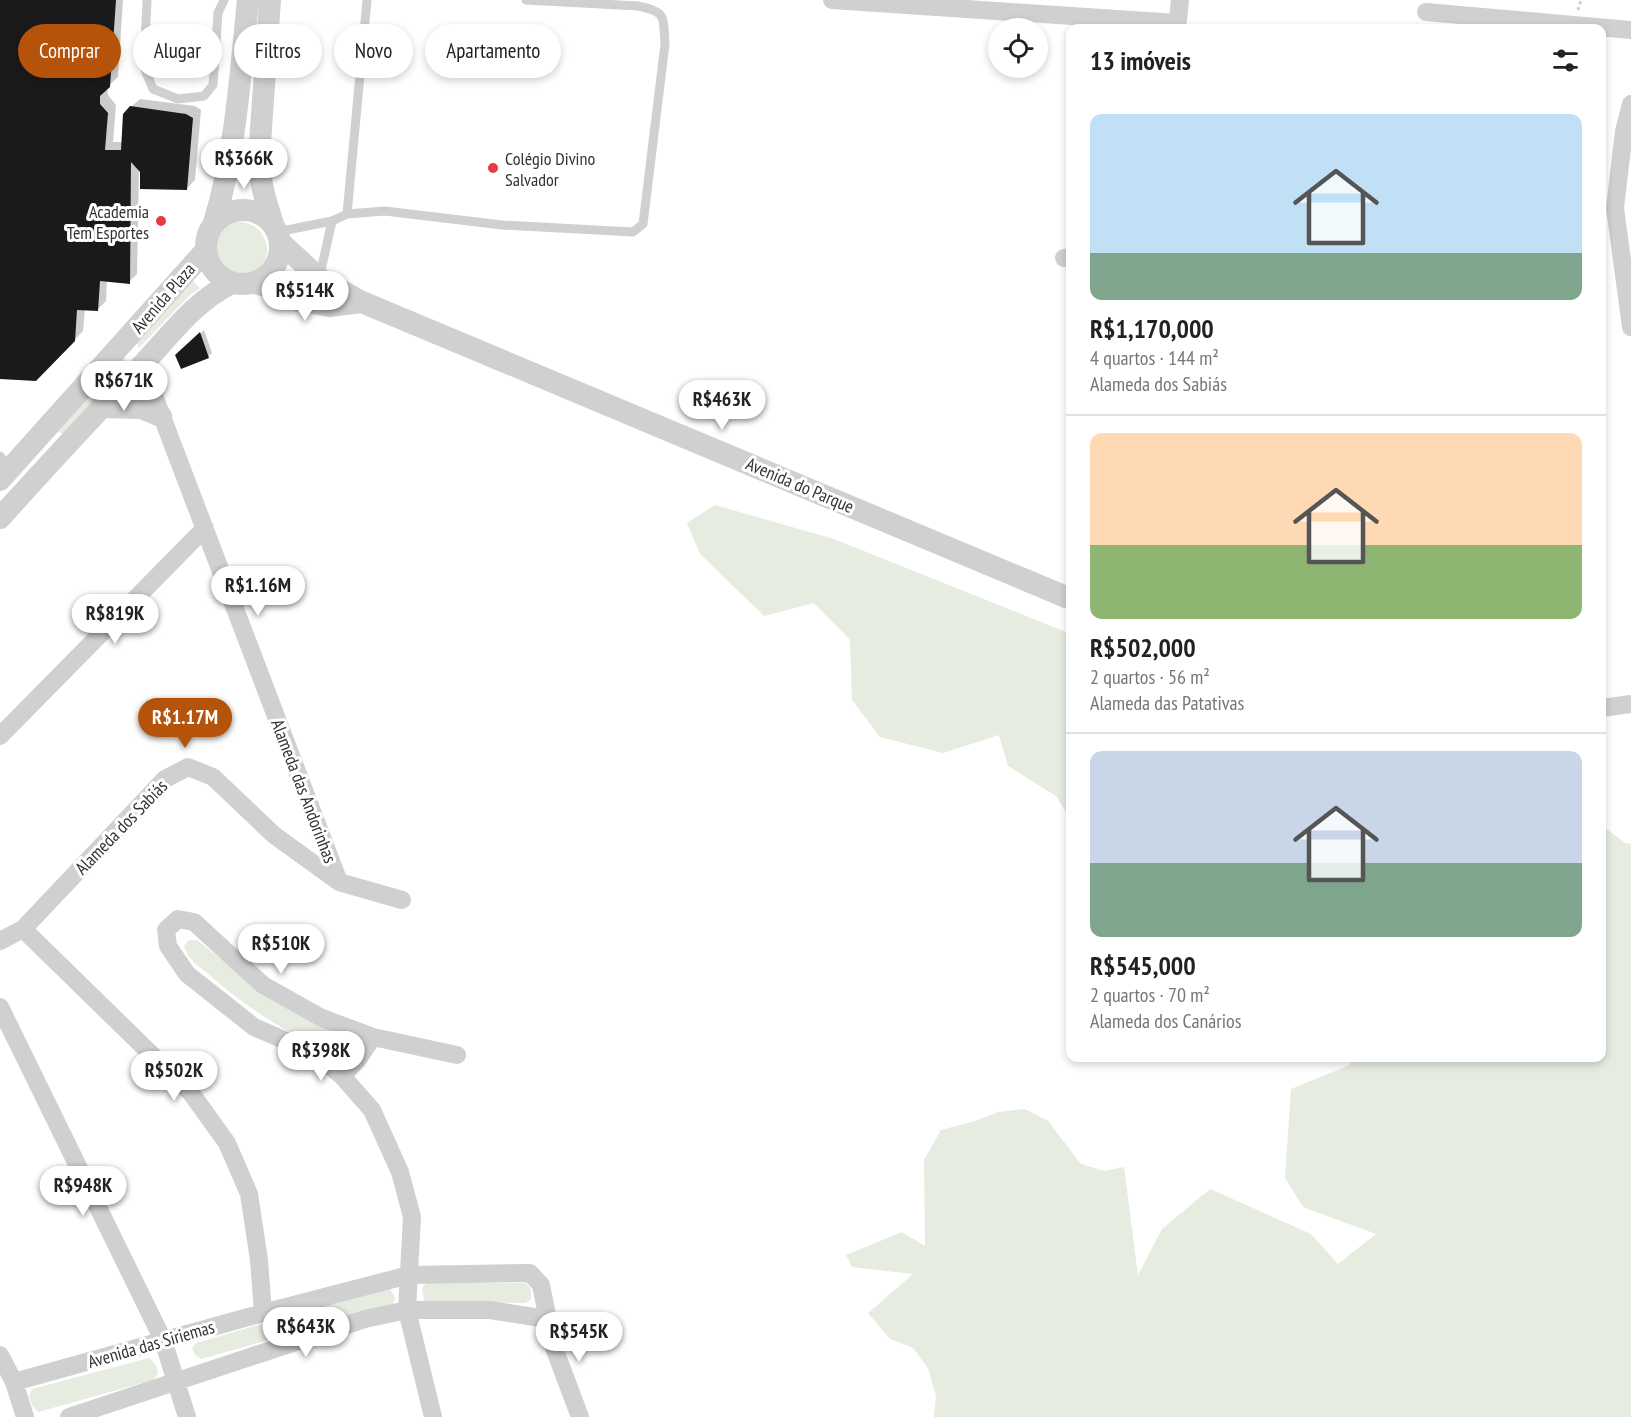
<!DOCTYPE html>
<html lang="pt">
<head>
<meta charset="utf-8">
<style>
	body { margin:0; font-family:"PT Sans Narrow",sans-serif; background:#f2f2f2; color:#222; height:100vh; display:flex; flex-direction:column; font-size:22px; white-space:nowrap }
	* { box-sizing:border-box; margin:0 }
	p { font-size:20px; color:#767676 }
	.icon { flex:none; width:33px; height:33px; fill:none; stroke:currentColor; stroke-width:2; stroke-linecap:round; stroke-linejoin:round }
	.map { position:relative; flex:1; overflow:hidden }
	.details { position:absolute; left:1066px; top:24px; width:540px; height:1038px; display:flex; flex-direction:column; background:#fff; border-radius:12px; box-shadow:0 3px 9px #0003 }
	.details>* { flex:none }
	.guide { position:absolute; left:18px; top:24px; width:570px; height:54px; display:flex; gap:12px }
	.fabs { position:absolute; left:988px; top:18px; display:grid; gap:12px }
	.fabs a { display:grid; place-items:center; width:60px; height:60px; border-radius:50%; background:#fff; box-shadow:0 3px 9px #0003; font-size:30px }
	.price { position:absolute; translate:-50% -51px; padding:0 14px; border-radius:21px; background:#fff; color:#222; font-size:20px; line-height:39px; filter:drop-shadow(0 2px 3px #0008) }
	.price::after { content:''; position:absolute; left:50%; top:36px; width:18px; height:14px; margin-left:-9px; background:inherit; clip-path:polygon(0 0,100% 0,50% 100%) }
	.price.active { background:#b45309; color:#fff }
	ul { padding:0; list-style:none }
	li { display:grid; align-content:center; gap:12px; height:318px; padding:0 24px }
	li+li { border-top:2px solid #e0e0e0 }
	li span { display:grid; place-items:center; height:186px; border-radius:12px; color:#555 }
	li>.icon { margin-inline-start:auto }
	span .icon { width:108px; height:108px; fill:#fffc; stroke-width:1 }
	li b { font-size:26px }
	h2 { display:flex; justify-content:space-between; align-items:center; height:72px; padding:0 24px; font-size:26px }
	.chip { padding:0 21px; border-radius:27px; background:#fff; box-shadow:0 3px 9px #0003; font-size:21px; line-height:54px }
	.chip.active { background:#b45309; color:#fff }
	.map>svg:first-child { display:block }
	.green { fill:#e6ecdf }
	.shadow { fill:#0003 }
	.building { fill:#1a1a1a }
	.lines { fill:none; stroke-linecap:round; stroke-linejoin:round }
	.path { stroke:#cdcdcd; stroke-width:3; stroke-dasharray:3 3; stroke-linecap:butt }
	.service { stroke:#d0d0d0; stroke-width:9 }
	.minor { stroke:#d0d0d0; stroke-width:18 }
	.tertiary { stroke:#d0d0d0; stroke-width:22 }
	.poi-dot { fill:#e63946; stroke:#fff; stroke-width:2 }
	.labels { text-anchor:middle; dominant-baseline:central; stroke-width:6; stroke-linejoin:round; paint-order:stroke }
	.poi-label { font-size:18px; fill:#333; stroke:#fff; text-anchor:start }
	.street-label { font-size:18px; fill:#333; stroke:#fff }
</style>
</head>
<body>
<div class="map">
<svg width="1631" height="1417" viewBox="0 0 1631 1417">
	<rect width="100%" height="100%" fill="#fff"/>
	<path class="green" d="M211 250a28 28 0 1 1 56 0a28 28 0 1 1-56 0Z
		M189,277l11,11 -10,7 -51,53 -3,-7z
		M123,358l3,2 1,4 -62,71 -7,-4z
		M715,505l119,34 237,95v186l-15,-24 -48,-30 -9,-31 -56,18 -63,-16 -28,-37 -2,-60 -36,-37 -50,13 -64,-62 -13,-31z
		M1607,829l18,14 6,1v573h-697l2,-21 -8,-28 -15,-20 -23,-9 -22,-26 45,-39 -61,-7 -6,-12 56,-23 23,14 -1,-86 17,-30 34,-9 23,-9 27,-3 23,12 33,43 24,7 19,-4 14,108 24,-46 48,-40 101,45 27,30 38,-30 -73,-27 -18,-29 6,-89 59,-24 2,-7h250v-226z
		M189,940h8l69,54 84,41 6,10 -3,9 -9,6c-52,-24 -94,-49 -137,-87 -10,-8 -20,-15 -23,-27z
		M427,1283h99l5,7v10l-7,3 -100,-2 -2,-14z
		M389,1287l6,11 -2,7 -192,54 -6,-4 -3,-7 4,-5z
		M149,1358l7,7 2,8 -5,7 -115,32 -6,-7 -3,-9 3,-7z"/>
	<path class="shadow" d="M0,0h123l-5,77 -11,10 1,8 8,10 -3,37h10l8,-35 9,-8 55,7 6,4 -6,70 -8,8 -45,-16 -3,-4 -2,106 -8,8 -22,-2 -1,21 -9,9 -12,-1 -2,22 -47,49 -36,-2z
		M204,330l8,23 -4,4 -31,-1z"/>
	<path class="building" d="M0,0h116l-6,87 -10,9v8l8,9 -3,37h16l2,-36 7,-8 56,8 7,4 -6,72 -47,-1v-17l-9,-10 -1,122 -30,-3 -2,30 -21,-1 -2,31 -39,40 -36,-2z
		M200,332l9,26 -28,11 -6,-14z"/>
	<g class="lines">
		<path class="path" d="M1578,10l3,-10"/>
		<path class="service" d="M147,0l-3,67 9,22 25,10 26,-3 9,-11 5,-72 6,-13
			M347,214l20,-214
			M277,232l55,-11 15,-7 38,-3 117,14 131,7 10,-8 22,-180c-2,-28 2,-32 -27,-38l-112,-6
			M320,275l12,-54
			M0,456l10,13"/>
		<path class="minor" d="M832,0l345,23
			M1426,12l205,18
			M1177,28l3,-28
			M1631,104l-7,27 -9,77 16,119
			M1064,258l7,-1
			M142,364l197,518
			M1602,708l29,-4
			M0,736l205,-208
			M23,929l168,164 36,50 22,51 10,66 4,53
			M0,941l23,-12 142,-150 23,-12 25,10 61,58 65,47 63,18
			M0,1007l163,333 24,77
			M342,1076l16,-17 15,-22
			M0,1355l14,27 11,35
			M14,1382l249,-69 146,-38 121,-2 11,12 12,60 27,72
			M69,1417l296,-98 42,-9h83l57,9
			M433,1417l-26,-107 5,-93 -12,-45 -28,-62 -30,-34 -28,-23 -60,-26 -67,-53 -19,-28 -2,-16 12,-11 16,3 69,63 59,33 51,19 84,18"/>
		<path class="tertiary" d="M270,0l-11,157c1,27 6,42 14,67
			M206 247a37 37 0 1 1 74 0a37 37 0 1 1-74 0Z
			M214,223c22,-74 26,-146 34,-223
			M280,242l39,36 43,24 704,295
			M254,283l20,5 23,12 32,6 33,-4
			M101,407l40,1 20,8
			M0,480l206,-230
			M0,518c47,-52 95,-104 144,-155 27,-29 52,-63 88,-80"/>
	</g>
	<g class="poi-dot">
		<circle cx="493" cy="168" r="6"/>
		<circle cx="161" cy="221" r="6"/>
	</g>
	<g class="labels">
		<g class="poi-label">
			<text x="505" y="158">Colégio Divino<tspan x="505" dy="21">Salvador</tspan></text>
			<text x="149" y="211" text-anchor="end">Academia<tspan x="149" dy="21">Tem Esportes</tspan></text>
		</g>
		<g class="street-label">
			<text transform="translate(163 298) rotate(-49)">Avenida Plaza</text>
			<text transform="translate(800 485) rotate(23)">Avenida do Parque</text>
			<text transform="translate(304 791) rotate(69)">Alameda das Andorinhas</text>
			<text transform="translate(121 827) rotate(-46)">Alameda dos Sabiás</text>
			<text transform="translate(151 1344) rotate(-16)">Avenida das Siriemas</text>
		</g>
	</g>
</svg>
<div class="fabs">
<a><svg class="icon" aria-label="locate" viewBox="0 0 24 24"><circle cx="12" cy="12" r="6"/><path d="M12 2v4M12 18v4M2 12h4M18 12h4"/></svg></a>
</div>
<b class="price" style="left:244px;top:190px">R$366K</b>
<b class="price" style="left:305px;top:322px">R$514K</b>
<b class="price" style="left:124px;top:412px">R$671K</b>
<b class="price" style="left:722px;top:431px">R$463K</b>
<b class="price" style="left:258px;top:617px">R$1.16M</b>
<b class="price" style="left:115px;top:645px">R$819K</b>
<b class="price active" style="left:185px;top:749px">R$1.17M</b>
<b class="price" style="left:281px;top:975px">R$510K</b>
<b class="price" style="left:321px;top:1082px">R$398K</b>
<b class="price" style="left:174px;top:1102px">R$502K</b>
<b class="price" style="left:83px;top:1217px">R$948K</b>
<b class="price" style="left:306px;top:1358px">R$643K</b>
<b class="price" style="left:579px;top:1363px">R$545K</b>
<div class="guide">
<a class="chip active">Comprar</a>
<a class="chip">Alugar</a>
<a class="chip">Filtros</a>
<a class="chip">Novo</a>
<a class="chip">Apartamento</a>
</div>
<section class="details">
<h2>13 imóveis<svg class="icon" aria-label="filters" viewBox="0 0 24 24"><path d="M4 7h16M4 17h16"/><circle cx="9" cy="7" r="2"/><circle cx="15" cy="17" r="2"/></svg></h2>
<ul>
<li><span style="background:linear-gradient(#bfe0f5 75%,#7fa58c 0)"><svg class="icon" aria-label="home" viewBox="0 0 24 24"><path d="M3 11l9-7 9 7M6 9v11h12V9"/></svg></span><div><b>R$1,170,000</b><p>4 quartos · 144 m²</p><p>Alameda dos Sabiás</p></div></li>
<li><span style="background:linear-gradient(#ffd9b3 60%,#8fb573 0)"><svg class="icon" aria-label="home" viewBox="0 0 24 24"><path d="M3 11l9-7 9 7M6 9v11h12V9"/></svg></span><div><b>R$502,000</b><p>2 quartos · 56 m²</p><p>Alameda das Patativas</p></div></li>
<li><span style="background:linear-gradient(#c9d6e8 60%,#7fa58c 0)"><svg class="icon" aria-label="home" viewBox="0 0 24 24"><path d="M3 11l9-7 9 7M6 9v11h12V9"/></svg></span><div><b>R$545,000</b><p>2 quartos · 70 m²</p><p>Alameda dos Canários</p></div></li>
</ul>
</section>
</div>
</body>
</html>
